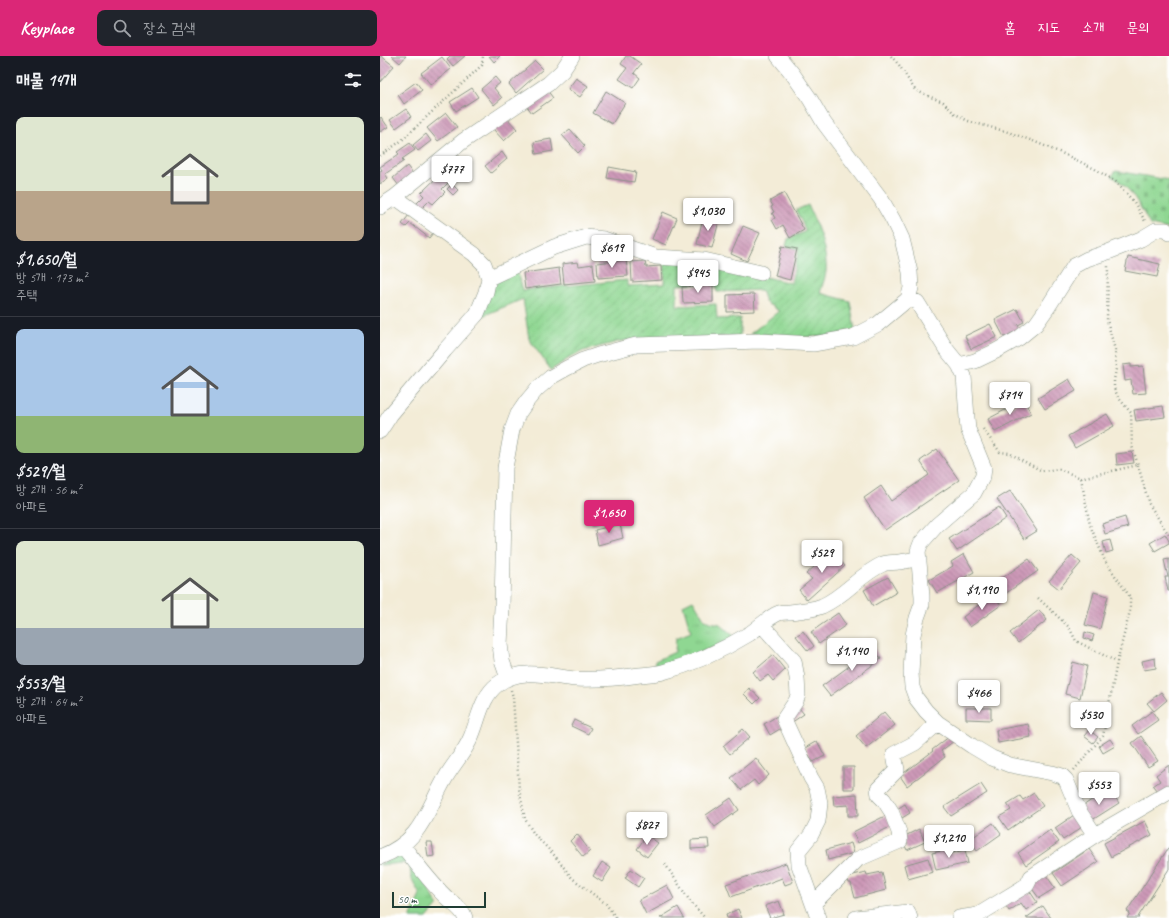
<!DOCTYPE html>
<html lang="ko">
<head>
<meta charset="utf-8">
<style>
	body { margin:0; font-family:Caveat,"Poor Story",sans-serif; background:#20242c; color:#f1f3f6; height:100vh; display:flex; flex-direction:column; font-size:15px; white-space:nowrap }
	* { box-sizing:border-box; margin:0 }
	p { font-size:13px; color:#9ea1a6 }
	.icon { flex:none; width:22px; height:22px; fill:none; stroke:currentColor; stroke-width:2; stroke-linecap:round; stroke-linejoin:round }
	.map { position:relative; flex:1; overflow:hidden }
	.panel { display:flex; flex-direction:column; background:#171b24; width:380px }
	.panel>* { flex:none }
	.scale { position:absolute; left:12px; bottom:10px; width:94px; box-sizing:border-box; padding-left:4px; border:2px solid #1f3d34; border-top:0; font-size:11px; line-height:14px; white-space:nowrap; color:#1f3d34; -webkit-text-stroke:3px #fff; paint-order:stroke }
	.price { position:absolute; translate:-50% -34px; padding:0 9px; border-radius:4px; background:#fff; color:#222; font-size:13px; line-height:26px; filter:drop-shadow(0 1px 2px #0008) }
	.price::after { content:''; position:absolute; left:50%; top:24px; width:12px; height:9px; margin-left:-6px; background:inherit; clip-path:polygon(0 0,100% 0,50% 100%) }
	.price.current { background:#db2777; color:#fff }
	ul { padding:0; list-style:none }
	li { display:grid; align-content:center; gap:8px; height:212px; padding:0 16px }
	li+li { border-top:1px solid #363941 }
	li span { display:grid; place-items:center; height:124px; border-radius:8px; color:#555 }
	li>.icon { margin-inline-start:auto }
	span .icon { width:72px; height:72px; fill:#fffc; stroke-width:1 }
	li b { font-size:17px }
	h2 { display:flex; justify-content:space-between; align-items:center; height:48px; padding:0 16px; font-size:17px }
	header { display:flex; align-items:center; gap:24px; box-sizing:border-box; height:56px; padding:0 20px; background:#db2777; color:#fff }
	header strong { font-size:19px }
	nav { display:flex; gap:22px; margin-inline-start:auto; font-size:14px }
	.search { width:280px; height:36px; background:#20242c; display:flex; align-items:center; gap:10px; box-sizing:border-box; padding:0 14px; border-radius:8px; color:#9ea1a6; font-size:15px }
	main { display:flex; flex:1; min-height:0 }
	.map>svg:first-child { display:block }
	.grass { fill:url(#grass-tufts); stroke:#578a63 }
	.cemetery { fill:url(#cemetery-stones); stroke:#578a63 }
	.garden { fill:url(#garden-furrows); stroke:#578a63 }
	.building { fill:url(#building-back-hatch) }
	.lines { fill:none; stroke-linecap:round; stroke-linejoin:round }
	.minor-casing { stroke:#899486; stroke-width:16 }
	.path { stroke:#899486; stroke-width:2.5; stroke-dasharray:1 3; stroke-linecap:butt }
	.minor { stroke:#fff; stroke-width:15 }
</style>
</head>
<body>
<header>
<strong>Keyplace</strong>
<div class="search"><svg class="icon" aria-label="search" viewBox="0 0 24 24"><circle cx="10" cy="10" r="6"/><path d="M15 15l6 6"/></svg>장소 검색</div>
<nav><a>홈</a><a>지도</a><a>소개</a><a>문의</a></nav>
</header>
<main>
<section class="panel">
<h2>매물 14개<svg class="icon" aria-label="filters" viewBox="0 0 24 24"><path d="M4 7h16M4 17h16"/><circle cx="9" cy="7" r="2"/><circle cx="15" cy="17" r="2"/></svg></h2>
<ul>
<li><span style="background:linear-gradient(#dfe7d0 60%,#b9a48a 0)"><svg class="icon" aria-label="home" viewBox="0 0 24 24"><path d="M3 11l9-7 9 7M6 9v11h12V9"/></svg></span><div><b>$1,650/월</b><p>방 5개 · 173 m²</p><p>주택</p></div></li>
<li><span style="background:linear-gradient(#a9c7e8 70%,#8fb573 0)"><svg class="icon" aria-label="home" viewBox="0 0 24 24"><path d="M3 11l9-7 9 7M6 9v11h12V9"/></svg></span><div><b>$529/월</b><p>방 2개 · 56 m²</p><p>아파트</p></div></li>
<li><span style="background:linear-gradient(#dfe7d0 70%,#9aa5b1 0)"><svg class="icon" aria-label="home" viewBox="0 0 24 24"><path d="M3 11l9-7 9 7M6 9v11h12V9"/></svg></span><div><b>$553/월</b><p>방 2개 · 64 m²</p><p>아파트</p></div></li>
</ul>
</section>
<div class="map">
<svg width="789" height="862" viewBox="0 0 789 862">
	<defs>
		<pattern id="grass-tufts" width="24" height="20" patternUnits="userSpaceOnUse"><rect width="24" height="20" fill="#8fd792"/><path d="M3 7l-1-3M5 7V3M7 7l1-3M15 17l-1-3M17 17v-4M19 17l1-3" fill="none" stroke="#7bb97e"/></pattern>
		<pattern id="cemetery-stones" width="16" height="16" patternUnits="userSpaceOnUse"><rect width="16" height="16" fill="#8fd792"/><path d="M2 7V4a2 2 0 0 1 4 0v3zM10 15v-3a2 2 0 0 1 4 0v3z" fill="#7bb97e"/></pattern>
		<pattern id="garden-furrows" width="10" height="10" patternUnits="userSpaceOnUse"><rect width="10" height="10" fill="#8fd792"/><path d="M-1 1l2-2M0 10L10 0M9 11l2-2" fill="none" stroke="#7bb97e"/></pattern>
		<pattern id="building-back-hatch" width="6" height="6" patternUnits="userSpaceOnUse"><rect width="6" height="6" fill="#cd99b8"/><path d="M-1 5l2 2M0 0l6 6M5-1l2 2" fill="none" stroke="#a67e96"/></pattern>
	</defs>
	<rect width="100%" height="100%" fill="#fff"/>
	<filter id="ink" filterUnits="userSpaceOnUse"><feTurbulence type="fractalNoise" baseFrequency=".025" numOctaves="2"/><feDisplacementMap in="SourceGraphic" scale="8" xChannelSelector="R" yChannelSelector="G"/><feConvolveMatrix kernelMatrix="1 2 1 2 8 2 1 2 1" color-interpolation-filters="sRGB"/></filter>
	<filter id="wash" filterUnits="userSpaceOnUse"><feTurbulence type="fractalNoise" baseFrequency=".012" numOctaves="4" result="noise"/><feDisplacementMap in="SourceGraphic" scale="16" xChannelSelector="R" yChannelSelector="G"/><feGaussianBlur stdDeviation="0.9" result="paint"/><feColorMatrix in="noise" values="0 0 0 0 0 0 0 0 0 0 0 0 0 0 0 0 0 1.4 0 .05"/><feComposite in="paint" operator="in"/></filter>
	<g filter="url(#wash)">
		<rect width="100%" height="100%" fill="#f3ecd7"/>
		<path class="grass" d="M313,544l12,20 5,2 10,2 16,14 -80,32 -1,-9 20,-9 1,-14 15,-6 -8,-27z
			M20,801l7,1 7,6 24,41 -11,13h-17l10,-23 -9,-18 -1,-12 -7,-2 -23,2v-1l12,-5z"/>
		<path class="cemetery" d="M736,115l53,9v49l-19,-4c-10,-19 -18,-37 -38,-49z"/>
		<path class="garden" d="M428,149c8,18 20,46 18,67 -1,7 -4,14 -6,21l30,8 5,29 -27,6 -24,1 -54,-3 29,-23 -14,-9 -4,-12 -44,2 -2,-8h-20l3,-23 93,22 8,-34 -13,-3 2,-7 18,-8 -10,-21z
			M285,204l29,3 -2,21 -15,1v21l39,-2 1,15 23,-1v18l-119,5 -38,10 -12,6 -20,13 -22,-31 -6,-40 -43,18 13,-37 23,-12 7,22 104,-10v6l37,-2z"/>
		<g id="blocks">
			<path class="building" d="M1,0l13,10 -14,16v-25z
				M12,0h14l-6,7z
				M70,0h15l-12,10 -6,-7z
				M109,0h11l-6,6z
				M246,0h4l11,8 -7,9 6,5 -7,10 -14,-9 8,-11 -6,-4z
				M62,1l9,12 -20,16 -10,-12z
				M155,5l8,8 -27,24 -7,-9z
				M115,21l5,6 -6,5 8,10 -8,7 -13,-16z
				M196,22l12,8 -8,11 -12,-8z
				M36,26l6,8 -18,14 -6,-9z
				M92,32l6,9 -22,14 -6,-9z
				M167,34l6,8 -21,15 -6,-8z
				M226,35l19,12 -13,21 -19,-11z
				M26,53l5,8 -15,11 -6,-8z
				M66,57l11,14 -19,14 -11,-13z
				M1,61l7,10 -8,5v-14z
				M126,61l11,12 -13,12 -11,-12z
				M190,73l15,17 -7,7 -16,-18z
				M46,78l5,7 -13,10 -5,-6z
				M171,83l2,12 -17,3 -2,-12z
				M30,87l5,7 -13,9 2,2 -19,13 3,4 -8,6v-13l2,-1 -2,-3 19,-13 -2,-2z
				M122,96l5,7 -16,14 -6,-7z
				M79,100l8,8 -25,25 3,3 -12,12 -4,-3 -10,10 -5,-5 10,-10 -3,-3z
				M27,110l6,8 -14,12 -6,-8z
				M229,111l27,5 -2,10 -27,-4z
				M72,128l6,6 -5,5 -6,-6z
				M404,137l20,37 -14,8 -7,-13 -6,4 -5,-9 3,-2 -3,-5 2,-1 -3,-5 2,-1 -3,-5z
				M283,156l14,6 -11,27 -14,-6z
				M29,159l24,18 -4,5 -19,-15 -4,4 -4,-3z
				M323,161l16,4 -7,27 -15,-4z
				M363,170l17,7 -13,28 -16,-7z
				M402,190l15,3 -7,31 -15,-4z
				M748,201l32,7 -3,13 -32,-6z
				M246,204l2,16 -30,2 -1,-15z
				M265,205l1,6 15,-1 1,14 -30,2 -1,-20z
				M198,206l1,4 14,-2 2,17 -31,3 -2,-20z
				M179,212l2,16 -36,5 -2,-16z
				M333,229v17l-30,1 -1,-16z
				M374,238l1,17 -28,1v-17z
				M637,253l7,13 -6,3 2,4 -16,8 -9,-17z
				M610,268l7,13 -26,12 -6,-13z
				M751,308v3l12,-1 3,27 -13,1 -2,-14 -6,1 -2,-16z
				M689,323l7,12 -31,18 -7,-11z
				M644,344l7,13 -36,19 -7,-13z
				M783,350l2,11 -29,4 -2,-11z
				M727,358l7,12 -39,22 -7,-12z
				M557,393l22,31 -74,50 -21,-32 17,-12 10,15 38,-26 -9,-14z
				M752,396l2,11 -17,2 -1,-11z
				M630,435l27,40 -13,8 -27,-40z
				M233,450l2,8 -18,5 2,4 -7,2 -4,-13z
				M619,451l7,11 -49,33 -8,-12z
				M745,461l3,10 -23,7 -3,-10z
				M240,468l3,14 -25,7 -3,-15z
				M785,478l4,7v2l-14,8 -5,-8z
				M730,484l3,11 -7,2 -3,-11z
				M452,495l13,15 -38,34 -8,-10 13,-11 -6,-5z
				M584,498l10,18 -37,21 -8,-13 24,-14 -2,-4z
				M692,499l9,8 -22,26 -10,-8z
				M649,503l9,12 -36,25 -8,-12z
				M789,503v32h-1l-3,-14h3l-4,-17z
				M508,521l9,15 -24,14 -9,-16z
				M714,536l14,4 -8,33 -15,-4z
				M613,538l8,11 -31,22 -7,-10z
				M659,554l8,10 -29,23 -8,-10z
				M458,557l8,12 -27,19 -8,-12z
				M423,575l11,15 -6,5 -12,-15z
				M705,576l9,3 -2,6 -8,-3z
				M494,592l7,11 -51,37 -8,-10z
				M393,599l12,15 -12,11 -5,-6 -8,6 -7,-9z
				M775,602l1,10 -12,2 -2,-9z
				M693,606l14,4 -7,32 -15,-4z
				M369,632l11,10 -6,6 -10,-10z
				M781,636l6,8 -13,11 -7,-8z
				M419,652l5,6 -13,9 -5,-6z
				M586,652h25v12l-25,-1z
				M772,655l6,9 -20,14 -6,-8z
				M504,656l11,13 -29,23 -10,-12z
				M397,660l6,11 -13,8 -6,-11z
				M194,664l17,8 -3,6 -17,-8z
				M648,668l3,13 -33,6 -2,-13z
				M363,673l7,8 -20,17 -7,-8z
				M709,674l9,7 -5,6 -9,-7z
				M570,680l4,5 -13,10 4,6 -38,29 -7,-10 33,-25 -1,-1z
				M761,680l17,25 -10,6 -16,-24z
				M730,683l5,7 -12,7 -4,-7z
				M437,685l8,15 -12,6 -8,-14z
				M376,702l13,17 -11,10 -4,-5 -13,10 -10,-12z
				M789,709v23l-9,7 -7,-9 7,-5 -4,-6z
				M463,711h11v22h-11z
				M601,728l6,9 -36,23 -7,-9z
				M731,735l8,12 -30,19 -9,-14 16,-11 2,3z
				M654,737l9,13 -35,24 -9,-13 12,-7 -4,-6 13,-8 3,4z
				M477,738l1,22h-10v-11l-14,1 -1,-10z
				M351,742l8,12 -24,17 -9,-12z
				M525,748l5,9 -8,5 -5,-9z
				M697,757l8,12 -22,15 -8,-12z
				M507,759l5,11 -34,17 -5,-11z
				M765,765l7,14 -41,22 -7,-14z
				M613,767l8,11 -24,17 -8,-11z
				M539,773l6,13 -18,8 -6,-12z
				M670,774l9,12 -33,23 -8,-12z
				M197,778l13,17 -7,6 -13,-16z
				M267,779l11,8 -11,14 -10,-8z
				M328,783l1,9 -18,1v-9z
				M46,786h6l2,14 -6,1z
				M471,787l3,10 -26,7 -2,-10z
				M789,791v22l-31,48 1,1h-12l3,-5 -3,-2z
				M709,793l9,13 -36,24 -9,-13z
				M566,794l1,4 18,-4 3,13 -32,7 -4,-17z
				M548,802l5,14 -25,7 -4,-14z
				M222,806l9,6 -9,14 -9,-6z
				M406,807l7,19 -8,3 -3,-7 -51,19 -5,-13z
				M251,813l13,9 -6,9 -13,-9z
				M486,816l1,3 15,-3 4,18 -31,8 -4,-15h-2l-2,-7z
				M666,819l9,13 -16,10 -9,-12z
				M287,829l7,14 -28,15 -7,-14z
				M647,831l10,15 -11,8 -5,-7 -12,8 -5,-8z
				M399,845l5,13 -14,4 -5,-12z
				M663,850l8,12h-25z
				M298,851l6,11h-24z
				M358,853l4,9h-15l-1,-3z"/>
		</g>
	</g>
	<g filter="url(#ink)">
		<use href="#blocks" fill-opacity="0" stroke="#899486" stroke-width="1"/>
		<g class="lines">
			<g class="minor-casing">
				<path id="minor" d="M0,151l15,-10 68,-56 85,-57 14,-13 10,-15
					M109,222l65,-31 32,-10 18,2 52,18 48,3 57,13
					M528,243l9,3 29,47 13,16 5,11 3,42 1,11 16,39 -1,8 -9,17 -37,32 -16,18 -3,8 4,45v8l-5,14 -4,17 -2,38 1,14 4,11 10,13 12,12 34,23 20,12 18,7 42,8 10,3 4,4 13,31 16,24
					M579,309l16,-4 21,-10 23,-13 17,-14 12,-17 26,-41 13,-7 21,-7 33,-13 15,-9h10l3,3
					M0,375l11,-17 54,-64 32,-36 9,-22 3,-14 -5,-14 -10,-10 -79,-57
					M382,569l32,36 3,17 1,17 -2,6 -12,18 27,59 6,10 3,15 -2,18 -7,14 -13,16 1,14 19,53
					M128,622l-6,-17 -2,-17 2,-36 3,-140 7,-38 6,-16 9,-13 10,-12 14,-12 16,-9 16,-8 15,-5 38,-10 124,-4 53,3 40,-7 25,-13 30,-25 3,-11 -1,-16 -8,-33 -9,-19 -12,-21 -57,-76 -14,-24 -18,-26 -14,-17
					M22,789c15,19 29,39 47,55 6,5 14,10 16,18
					M0,801c42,-16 46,-46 66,-80 8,-14 19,-25 25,-40 8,-18 10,-40 27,-53 24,-18 52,-7 78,-5 21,1 43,-1 64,-4 7,-1 16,-1 23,-3 30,-8 60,-22 86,-38 10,-6 19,-17 30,-21 3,-1 7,-1 10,-1 11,-1 23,-2 33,-6 23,-10 38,-32 61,-42 5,-2 11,-1 16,-2 7,-1 14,-2 20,-4
					M433,848l45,-45 42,-18 -1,-9 -8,-21 -7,-11 -5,-5 -1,-6 19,-19 -3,-16 21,-11 23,-20
					M476,862l52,-6 2,6
					M579,862l19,-3 49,-30 4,-8 64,-42 74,-43"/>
			</g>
			<path class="path" d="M511,0l8,9 16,25 13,6 15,6 11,11 14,8 40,11 25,9 33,14 29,14 21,13 18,20 11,19
				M0,100l21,-15 81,-76 1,-9
				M603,373l17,23 9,1 33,18 17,-2 22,9 57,-13 -6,-19 -1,-33 -13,-16 -4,-9v-8l2,-11 -1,-19 -8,-30 1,-54
				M758,409l11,39 20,31
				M658,542l31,29 7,14 41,21
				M131,634l2,7 6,92 6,30 9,15 21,22 17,22 34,26 10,14
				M694,714l29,-34 14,-74 13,-51v-14l-25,-36 -15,-36 -9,-47
				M285,808l25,37 15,17"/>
			<use href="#minor" class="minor"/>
		</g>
	</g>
</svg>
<div class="scale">50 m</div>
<b class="price" style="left:72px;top:134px">$777</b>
<b class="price" style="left:328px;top:176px">$1,030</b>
<b class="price" style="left:232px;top:213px">$619</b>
<b class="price" style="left:318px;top:238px">$945</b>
<b class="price" style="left:630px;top:360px">$714</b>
<b class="price current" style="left:229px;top:478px">$1,650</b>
<b class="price" style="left:442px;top:518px">$529</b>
<b class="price" style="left:602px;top:555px">$1,190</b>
<b class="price" style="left:472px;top:616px">$1,140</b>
<b class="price" style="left:599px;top:658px">$466</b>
<b class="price" style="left:711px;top:680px">$530</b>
<b class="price" style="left:719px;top:750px">$553</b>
<b class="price" style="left:267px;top:790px">$827</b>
<b class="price" style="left:569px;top:803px">$1,210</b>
</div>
</main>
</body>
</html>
